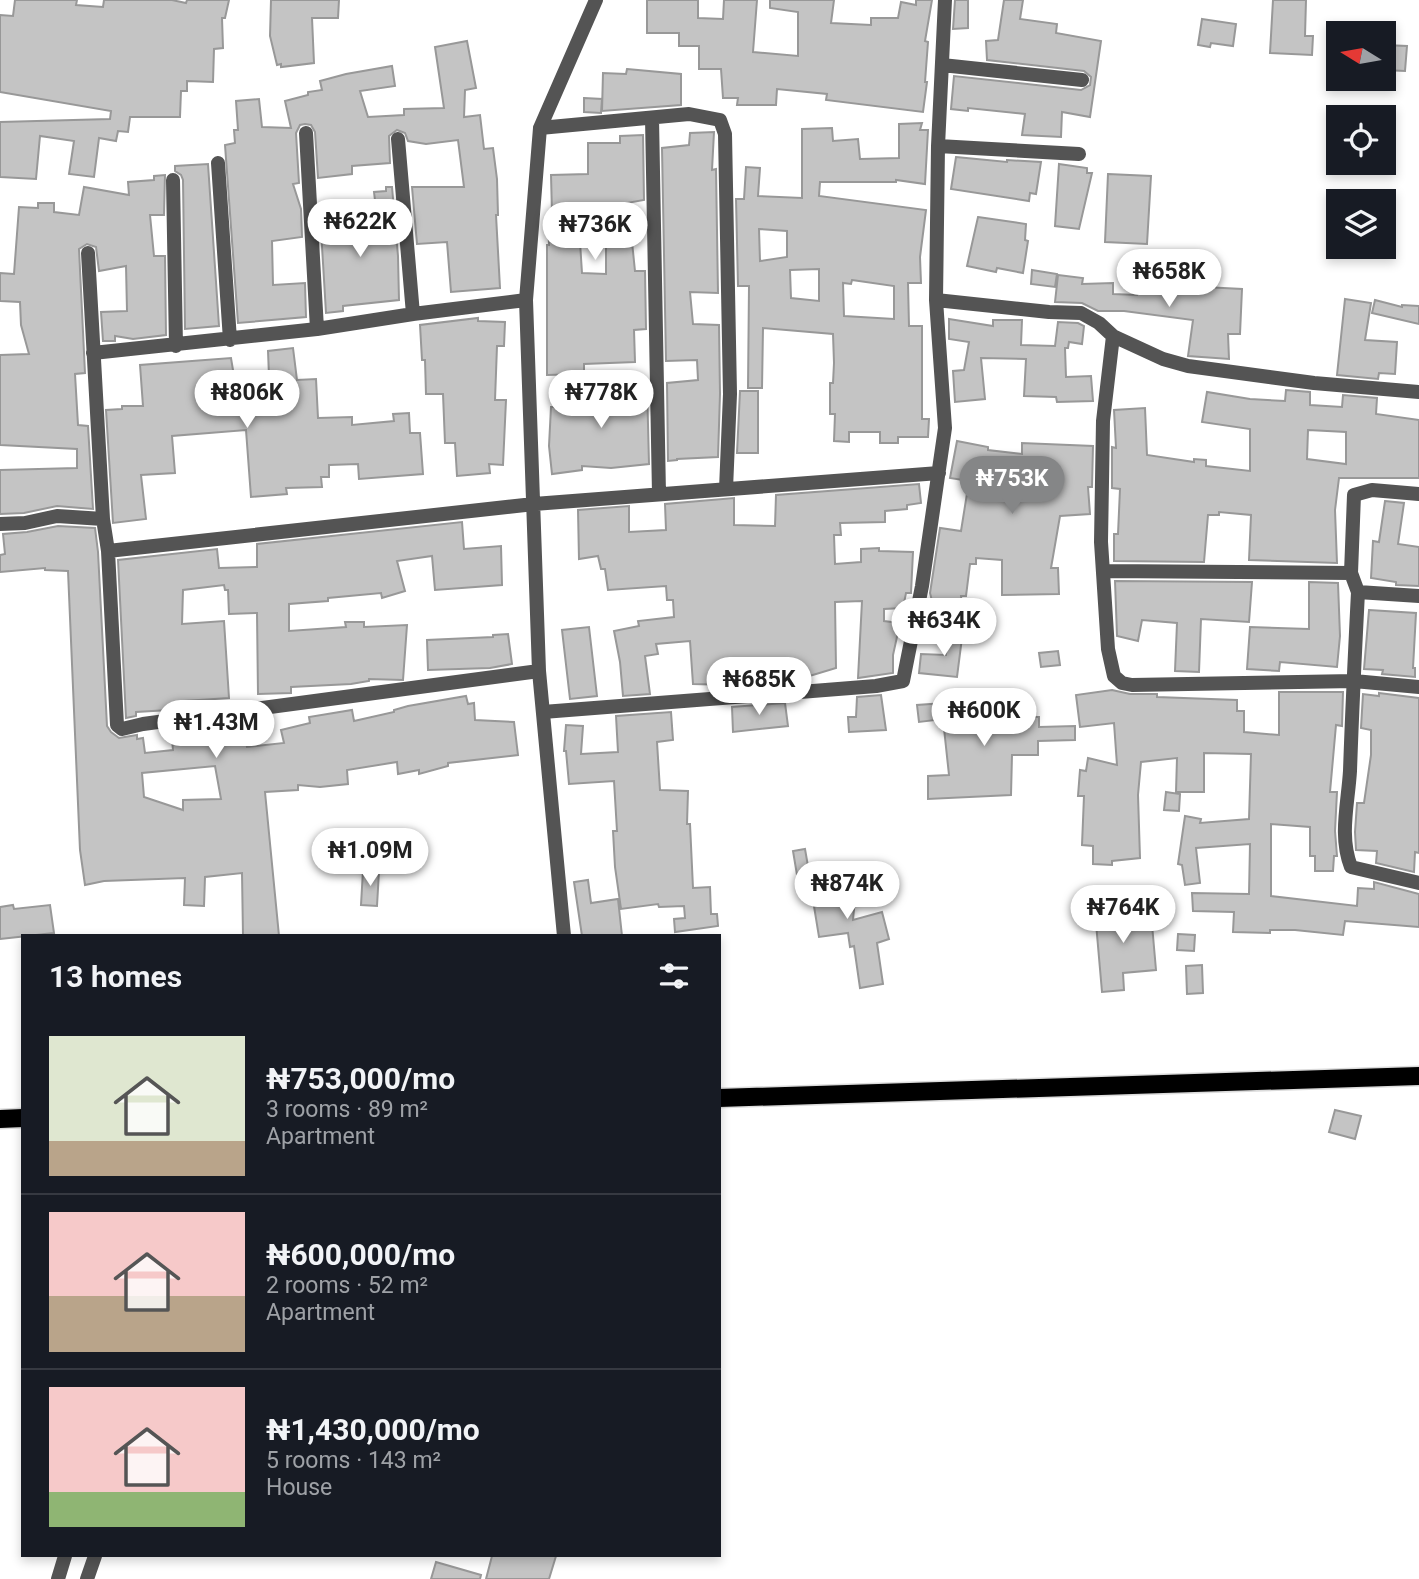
<!DOCTYPE html>
<html lang="en">
<head>
<meta charset="utf-8">
<style>
	body { margin:0; font-family:Roboto,sans-serif; background:#20242c; color:#f1f3f6; height:100vh; display:flex; flex-direction:column; font-size:26px; white-space:nowrap }
	* { box-sizing:border-box; margin:0 }
	p { font-size:23px; color:#9ea1a6 }
	.icon { flex:none; width:38px; height:38px; fill:none; stroke:currentColor; stroke-width:2; stroke-linecap:round; stroke-linejoin:round }
	.map { position:relative; flex:1; overflow:hidden }
	.drawer { position:absolute; left:21px; top:934px; width:700px; height:623px; display:flex; flex-direction:column; background:#171b24; border-radius:0px; box-shadow:0 4px 10px #0003 }
	.drawer>* { flex:none }
	.needle { width:46px; rotate:281deg }
	.fabs { position:absolute; left:1326px; top:21px; display:grid; gap:14px }
	.fabs a { display:grid; place-items:center; width:70px; height:70px; border-radius:0px; background:#171b24; box-shadow:0 4px 10px #0003; font-size:35px }
	.price { position:absolute; translate:-50% -60px; padding:0 16px; border-radius:24px; background:#fff; color:#222; font-size:23px; line-height:46px; filter:drop-shadow(0 2px 4px #0008) }
	.price::after { content:''; position:absolute; left:50%; top:42px; width:21px; height:16px; margin-left:-10px; background:inherit; clip-path:polygon(0 0,100% 0,50% 100%) }
	.price.on { background:#858687; color:#fff }
	ul { padding:0; list-style:none }
	li { display:flex; align-items:center; gap:21px; height:175px; padding:0 28px }
	li+li { border-top:2px solid #363941 }
	li span { display:grid; place-items:center; flex:none; width:196px; height:140px; border-radius:0px; color:#555 }
	li>.icon { margin-inline-start:auto }
	span .icon { width:84px; height:84px; fill:#fffc; stroke-width:1 }
	li b { font-size:30px }
	h2 { display:flex; justify-content:space-between; align-items:center; height:84px; padding:0 28px; font-size:30px }
	.map>svg:first-child { display:block }
	.building { fill:#c4c4c4; stroke:#989898; stroke-width:2; fill-rule:evenodd }
	.lines { fill:none; stroke-linecap:round; stroke-linejoin:round }
	.primary-casing { stroke:#dbdbdb; stroke-width:21 }
	.minor { stroke:#545454; stroke-width:14 }
	.primary { stroke:#000; stroke-width:18 }
</style>
</head>
<body>
<div class="map">
<svg width="1419" height="1579" viewBox="0 0 1419 1579">
	<rect width="100%" height="100%" fill="#fff"/>
	<path class="building" d="M15,0h62l-1,5 27,2 1,-7h68l14,3 1,-3h42l-4,18h-3l1,30 -9,1 -1,33 -26,-1v10h-6l-1,26h-50l-2,15 -10,-1 -2,10 -17,-3 -5,39 -25,-3 5,-33 -34,-5 -4,43 -36,-2v-55l110,-3 1,-8 -111,-19v-77l13,1z
		M271,0h68l-1,18h-26l2,45 -33,4v-3l-4,1 -7,-29z
		M647,0h51v18l25,1 1,-19h33l-4,52 45,4v-44l-28,-4v-8h64l-3,23 40,2v-7h27l3,-16 15,3v-5h16l-7,41 3,1 -3,40h2l-4,30 -97,-12 1,-6 -50,-5 -1,16h-39l1,-7h-15l-2,-29h-22v-23h-20v-13h-32z
		M955,0h13v28l-15,1z
		M1004,0h19l-3,19 37,5 -1,9 45,8 -11,76 -28,-5 -1,25 -39,-2 3,-21 -57,-6v3l-17,-2 3,-33 127,14 9,-5 1,-8 -7,-6 -97,-11 -1,-19 12,-1z
		M1273,0h33l-1,36h8l-1,19 -42,-2z
		M1202,19l34,5 -3,22 -22,-3 -1,4 -12,-2z
		M467,41l9,47 -11,2 -1,27 16,-2 4,34 9,-1 4,31 1,36h-2l4,73 -49,4 -4,-50 -30,2 -5,-57h52l-6,-47 -32,4 -18,-3 -3,-8 -8,-3 -8,6 1,27 -38,3v8l-34,4 -3,-46 -4,-7 -6,-1 -5,1 -4,8 3,50 -6,1 8,25 1,28 -30,4 1,44 32,-2 1,34 -68,6 -13,-178 10,-2 -1,-13h4l-2,-29 23,-2 3,28 29,1 -6,-27 23,-6v-3l14,-2 -2,-9 26,-7 46,-8 3,20 -35,5 8,26 36,-2v-6l40,-1 -9,-61z
		M1384,45l23,1 -2,25 -21,-1z
		M627,69l54,5v31l-79,6 1,-38 23,1z
		M584,98l18,1 -1,14 -17,-1z
		M922,123l-2,7h8l-3,54 -29,-4v2h-76l-1,14 107,14 -6,47 1,26h-13l1,43h13v93h7l-1,18h-30v6h-18v-11h-31v10l-15,-1 1,-27h-5v-31h3l1,-20 -1,-29 -70,-6 -1,60h-14l1,-102h-11l-2,-87h8l2,-32 14,1 -2,28 44,2v-69l30,-1 1,13 25,-2 2,20 39,-1v-34zM759,229l28,2v26l-27,4zM819,269v32l-28,-3 -1,-28zM852,280l42,6v33l-50,-3 -1,-33 8,1z
		M714,132l-2,38 4,-1 2,124 -28,-1 3,32 26,1 1,69 -2,63 -41,2v1l-9,1 -1,-78 31,-3 -1,-20 -31,1 -4,-213 27,-3 1,-12z
		M643,135l1,65 -23,4 2,39 9,-1 3,29h10l1,58 -12,1 1,32 -51,2v10l-37,1v-130h2l-1,-32h4l-1,-38 37,-1v-31h32v-7zM606,241v33l-24,-1 -2,-31z
		M956,157l51,5v-2l34,2 -5,32 -6,-1 -1,8 -78,-12z
		M208,164l11,162 -34,3 -2,-149 -2,-5 -6,-4v-5z
		M1059,164l28,4v5h5l-13,56 -24,-3z
		M1108,174l43,2 -4,68 -42,-2z
		M165,175l-1,40h-14l4,41h11l1,79 -33,4 -18,-3v5h-12l-2,-29 26,-1 -1,-45 -27,5 -3,-24 -9,-3 -8,5 6,124 -10,1 3,51 10,1 5,83 -36,-3 -33,7 -24,1v-44l77,-2v-19l-77,-4v-90l29,-1 -8,-29 -1,-23 -20,-1v-28l14,1 5,-67 19,1v-5h16v9l25,3 5,-28 45,8 -1,-13 26,-2v-4z
		M386,187h6l6,69 1,44 -56,6v5l-17,2 -6,-100 27,-2 2,27 30,-4 -5,-42 12,-1z
		M978,217l48,7 -1,16 3,1 -5,32 -26,-5 -1,4 -29,-6z
		M1032,270l25,4 -2,13 -24,-3z
		M1058,275l25,3 -1,6 31,-1v11l24,1 2,-11 46,6v-4l57,3 -2,45h-12l1,25 -41,-3 5,-36 -69,-9h-26l-16,-8 -27,-1z
		M1345,299l26,4 -6,37 32,2 -2,32 -16,-1 -1,6 -41,-4z
		M1375,300l27,7v-2l17,1v18l-47,-11z
		M478,318v3l27,1 -1,24h-7l-2,54h11l-3,65 -14,-1 1,9 -33,3 -2,-33h-10l-2,-49h-17l-1,-34h-3l-2,-35z
		M949,319l44,7v-6h29l-1,25 34,1 3,-24 20,1 6,3 -2,18 -13,-2 -1,6h-3l1,29 25,-1 2,25 -36,1 -1,-5 -32,-1 2,-37 -45,-1 4,41 -30,3 -2,-31 11,-1 5,-28 -20,-3z
		M293,348l4,32 19,-1 2,39 34,-1v8l42,-4 -1,-7 16,-1 1,20h10l3,41 -64,5 -1,-15 -29,1v12h-8l1,10 -36,1 1,6 -36,3 -5,-67 -74,6 3,37 -34,2 5,44 -33,4 -7,-113 16,-1v-3h21l-3,-41 91,-7 3,18 5,-1 1,4 29,-3 -1,-25z
		M647,385l2,79 -38,4 -29,-2v4l-30,4 -3,-28 2,-39h21v-15z
		M1286,390l24,2v13l32,2 1,-12 34,3 -1,16 43,6v58h-80l-4,32 2,53 -88,-3 2,-45 -32,-3v3h-11l-4,47 -90,-1v-27h4l2,-45 -8,-1v-41l4,1 -2,-38 31,-2 2,47 47,7v-3l12,1v6l44,5v-42l-48,-7 5,-30 43,7 35,2zM1308,430l38,2v32l-39,-5z
		M740,391h18v62h-21z
		M957,441l31,6v3l34,4v-11l71,3 -1,41h-4l2,27 -30,2 -9,52h7l1,26 -57,1v-35l-26,-2v6h-6l-4,32h-5l1,10 -16,1v-6h-14l-2,-8 10,-65 21,3 8,-50 -19,-3z
		M919,484l2,19 -14,2v4l-22,2v11l-45,1 1,12h-7l1,29 26,-2v-13l18,-1v3l34,1 -2,41h-5l-3,15 -19,1v12l16,2 -7,32v18l-35,5 4,-77 -27,1 1,66 -53,16 -52,4 -1,-3 -37,-1 -3,-43 -34,3 2,10 -13,2 5,38 -27,2 -3,-34 -6,-31 25,-5 -1,-5 36,-4 -1,-17h-6l-1,-14 -58,4 -3,-21h-4l-3,-13 -19,3 -1,-49 51,-4v26l37,-2 -1,-26 69,-6v27l41,1 1,-31z
		M1385,501l19,2 -6,41 21,3v39l-23,-1v-3l-25,-4 2,-37 6,1z
		M462,522l2,27 37,-3 1,39 -67,5 -3,-34 -35,5 8,30 -23,7 -1,-5 -53,5v3l-39,3v27l57,-4 -1,-5h19v5l43,-2 -4,55 -34,-1v2l-18,3 -60,3v6l-33,1 -1,-81 -28,1 -1,-24h-3l-1,-5 -41,5 -1,34 42,-3 5,77 -44,3 1,8 -50,3v4l-10,2 -8,-158 99,-11 2,19 38,-1v-23z
		M58,526l37,2 3,24 9,174 4,6 8,6 18,-3v4l6,-1 2,15 28,-3 -2,-20 40,-4v3l32,-6 4,24 37,-4 -3,-13 29,-7 -1,-6 43,-7 2,11 40,-9v-2l14,-4 58,-10 2,8 6,-1 1,17 39,2 4,33 -70,8v3l-29,8v-4l-21,4 -1,-12 -50,8 1,14 -28,3 -22,-2v5l-33,2 14,144h-36l-1,-63 -37,4 -1,29 -20,-1 1,-27 -81,3 -19,4 -5,-35 -12,-279 -23,-1v-2l-45,4v-17l5,-1 -2,-20 24,-2zM215,766l6,33 -38,1v10l-39,-13 -2,-24z
		M1115,581l137,1 -3,40 -48,-3 -2,53 -24,-1 2,-48 -35,-3 -4,21 -21,-5z
		M1309,582l29,1 2,53 -3,31 -57,-5 -1,9 -32,-2 3,-42 59,2z
		M1369,610l47,3 -3,55h2v9l-33,-3 1,-4 -19,-1z
		M589,627l8,69 -27,3 -8,-69z
		M948,629l15,1 -6,47 -38,-4 2,-19 25,1z
		M508,634l4,30 -22,4 -62,2 -1,-30 66,-3v-2z
		M1058,651l2,14 -19,2 -2,-14z
		M1112,690l18,4h27v3l80,3v11h7v21l35,3v-43h64l-1,34 -6,-1 -6,67h7l-2,39 2,25h-3l-1,15h-18v-15h-5v-29l-39,-3v72l86,10 1,-18 16,1v-7l45,12v33l-74,-6 -2,14 -48,-5h-25v3l-37,-1 1,-20 -41,-1 -1,-18 57,1 1,-50 -54,4 4,35 -15,2 -3,-20 -4,-1 7,-48 16,3 -1,4 49,-4 2,-65 -47,-1v39h-28l1,-34 -36,4 -3,33 2,63 -28,3v4l-19,-1v-18l-11,-1 2,-49h-6l2,-26 6,1 2,-13 29,7 -3,-42 -34,4 -4,-32z
		M1379,693l40,5v155l-4,-1 -1,20 -38,-9 1,-12 -21,-1 -1,-18 2,-29h7l7,-48v-25l-10,-2 2,-34 16,2z
		M881,695l5,35 -37,2 -1,-15h8l1,-20z
		M987,700l2,17h50v10l36,-1v14l-37,1v14h-26l-1,40 -83,4v-23l21,-1 -6,-56 -24,3 -2,-17z
		M785,703l3,23 -55,6 -1,-25z
		M671,712l2,28 -16,2 3,48 28,1 -1,33h3l3,64 17,-1 1,27h6l1,12 -43,6 -1,-13 11,-1 -1,-12 -25,1 -1,-3 -37,5 -6,-42 -2,-36h4l-3,-50 -45,3 -3,-33h-2l2,-26 17,1 -2,28 37,-2 -2,-36z
		M1166,792l14,2 -1,17 -15,-1z
		M805,849l4,23 -12,3 -4,-24z
		M363,870l16,1 -2,35 -16,-1z
		M822,871l1,4 34,3 -4,42 29,-8 7,27 -12,4 6,41 -23,4 -6,-42 -4,1 -2,-14 -29,4 -7,-43 -10,2 -4,-21z
		M588,880l3,23 27,-4 4,37h-40l-8,-54z
		M1108,898l2,19 41,-4 5,57 -33,3 1,17 -22,2 -8,-92z
		M13,905l1,4 36,-4 4,28 -54,6v-32z
		M1178,934l17,1 -1,16 -17,-1z
		M1202,965l1,28 -16,1 -1,-28z
		M1335,1110l26,6 -6,23 -26,-7z
		M492,1556h64l-7,23h-63z
		M436,1562l45,13 -1,4h-49z"/>
	<g class="lines">
		<g class="primary-casing">
			<path id="primary" d="M719,1098l700,-22
				M0,1119l23,-1"/>
		</g>
		<path class="minor" d="M942,65l140,15
			M652,118l7,376
			M540,128l149,-14 31,6 5,14 5,260 -4,95
			M306,133l11,196
			M398,139l15,175
			M938,146l141,8
			M218,163l12,177
			M173,180l3,166
			M88,253l15,266 5,32 9,174 5,4 21,-5 396,-53
			M936,300l113,12 32,1 18,10 14,13 50,23 25,7 126,17 105,9
			M1113,336l-10,85 -2,121 7,107 6,27 8,7 10,2 222,-4 65,6
			M93,353l224,-24 96,-15 113,-14
			M1419,494l-47,-4 -18,5 -3,78 7,19c-3,59 -6,119 -8,179 -2,33 -11,65 1,96l68,16
			M0,524l25,-1 32,-7 46,3
			M108,551l426,-47 405,-31
			M1104,571l247,2
			M1358,592l61,4
			M543,712l333,-26 27,-5 19,-95 23,-158 -9,-128 2,-154 7,-146
			M564,936l-25,-265 -13,-371 14,-172 56,-128
			M58,1579l7,-23
			M87,1579l8,-23"/>
		<use href="#primary" class="primary"/>
	</g>
</svg>
<div class="fabs">
<a><svg class="needle" viewBox="-14 -14 28 28"><path d="M0-13l5 13h-10z" fill="#e53935"/><path d="M0 13l5-13h-10z" fill="#9ea1a6"/></svg></a>
<a><svg class="icon" aria-label="locate" viewBox="0 0 24 24"><circle cx="12" cy="12" r="6"/><path d="M12 2v4M12 18v4M2 12h4M18 12h4"/></svg></a>
<a><svg class="icon" aria-label="layers" viewBox="0 0 24 24"><path d="M12 4l9 5-9 5-9-5zM3 14l9 5 9-5"/></svg></a>
</div>
<b class="price" style="left:360px;top:259px">₦622K</b>
<b class="price" style="left:595px;top:262px">₦736K</b>
<b class="price" style="left:1169px;top:309px">₦658K</b>
<b class="price" style="left:247px;top:430px">₦806K</b>
<b class="price" style="left:601px;top:430px">₦778K</b>
<b class="price on" style="left:1012px;top:516px">₦753K</b>
<b class="price" style="left:944px;top:658px">₦634K</b>
<b class="price" style="left:759px;top:717px">₦685K</b>
<b class="price" style="left:984px;top:748px">₦600K</b>
<b class="price" style="left:216px;top:760px">₦1.43M</b>
<b class="price" style="left:370px;top:888px">₦1.09M</b>
<b class="price" style="left:847px;top:921px">₦874K</b>
<b class="price" style="left:1123px;top:945px">₦764K</b>
<section class="drawer">
<h2>13 homes<svg class="icon" aria-label="filters" viewBox="0 0 24 24"><path d="M4 7h16M4 17h16"/><circle cx="9" cy="7" r="2"/><circle cx="15" cy="17" r="2"/></svg></h2>
<ul>
<li><span style="background:linear-gradient(#dfe7d0 75%,#b9a48a 0)"><svg class="icon" aria-label="home" viewBox="0 0 24 24"><path d="M3 11l9-7 9 7M6 9v11h12V9"/></svg></span><div><b>₦753,000/mo</b><p>3 rooms · 89 m²</p><p>Apartment</p></div></li>
<li><span style="background:linear-gradient(#f6c9c9 60%,#b9a48a 0)"><svg class="icon" aria-label="home" viewBox="0 0 24 24"><path d="M3 11l9-7 9 7M6 9v11h12V9"/></svg></span><div><b>₦600,000/mo</b><p>2 rooms · 52 m²</p><p>Apartment</p></div></li>
<li><span style="background:linear-gradient(#f6c9c9 75%,#8fb573 0)"><svg class="icon" aria-label="home" viewBox="0 0 24 24"><path d="M3 11l9-7 9 7M6 9v11h12V9"/></svg></span><div><b>₦1,430,000/mo</b><p>5 rooms · 143 m²</p><p>House</p></div></li>
</ul>
</section>
</div>
</body>
</html>
